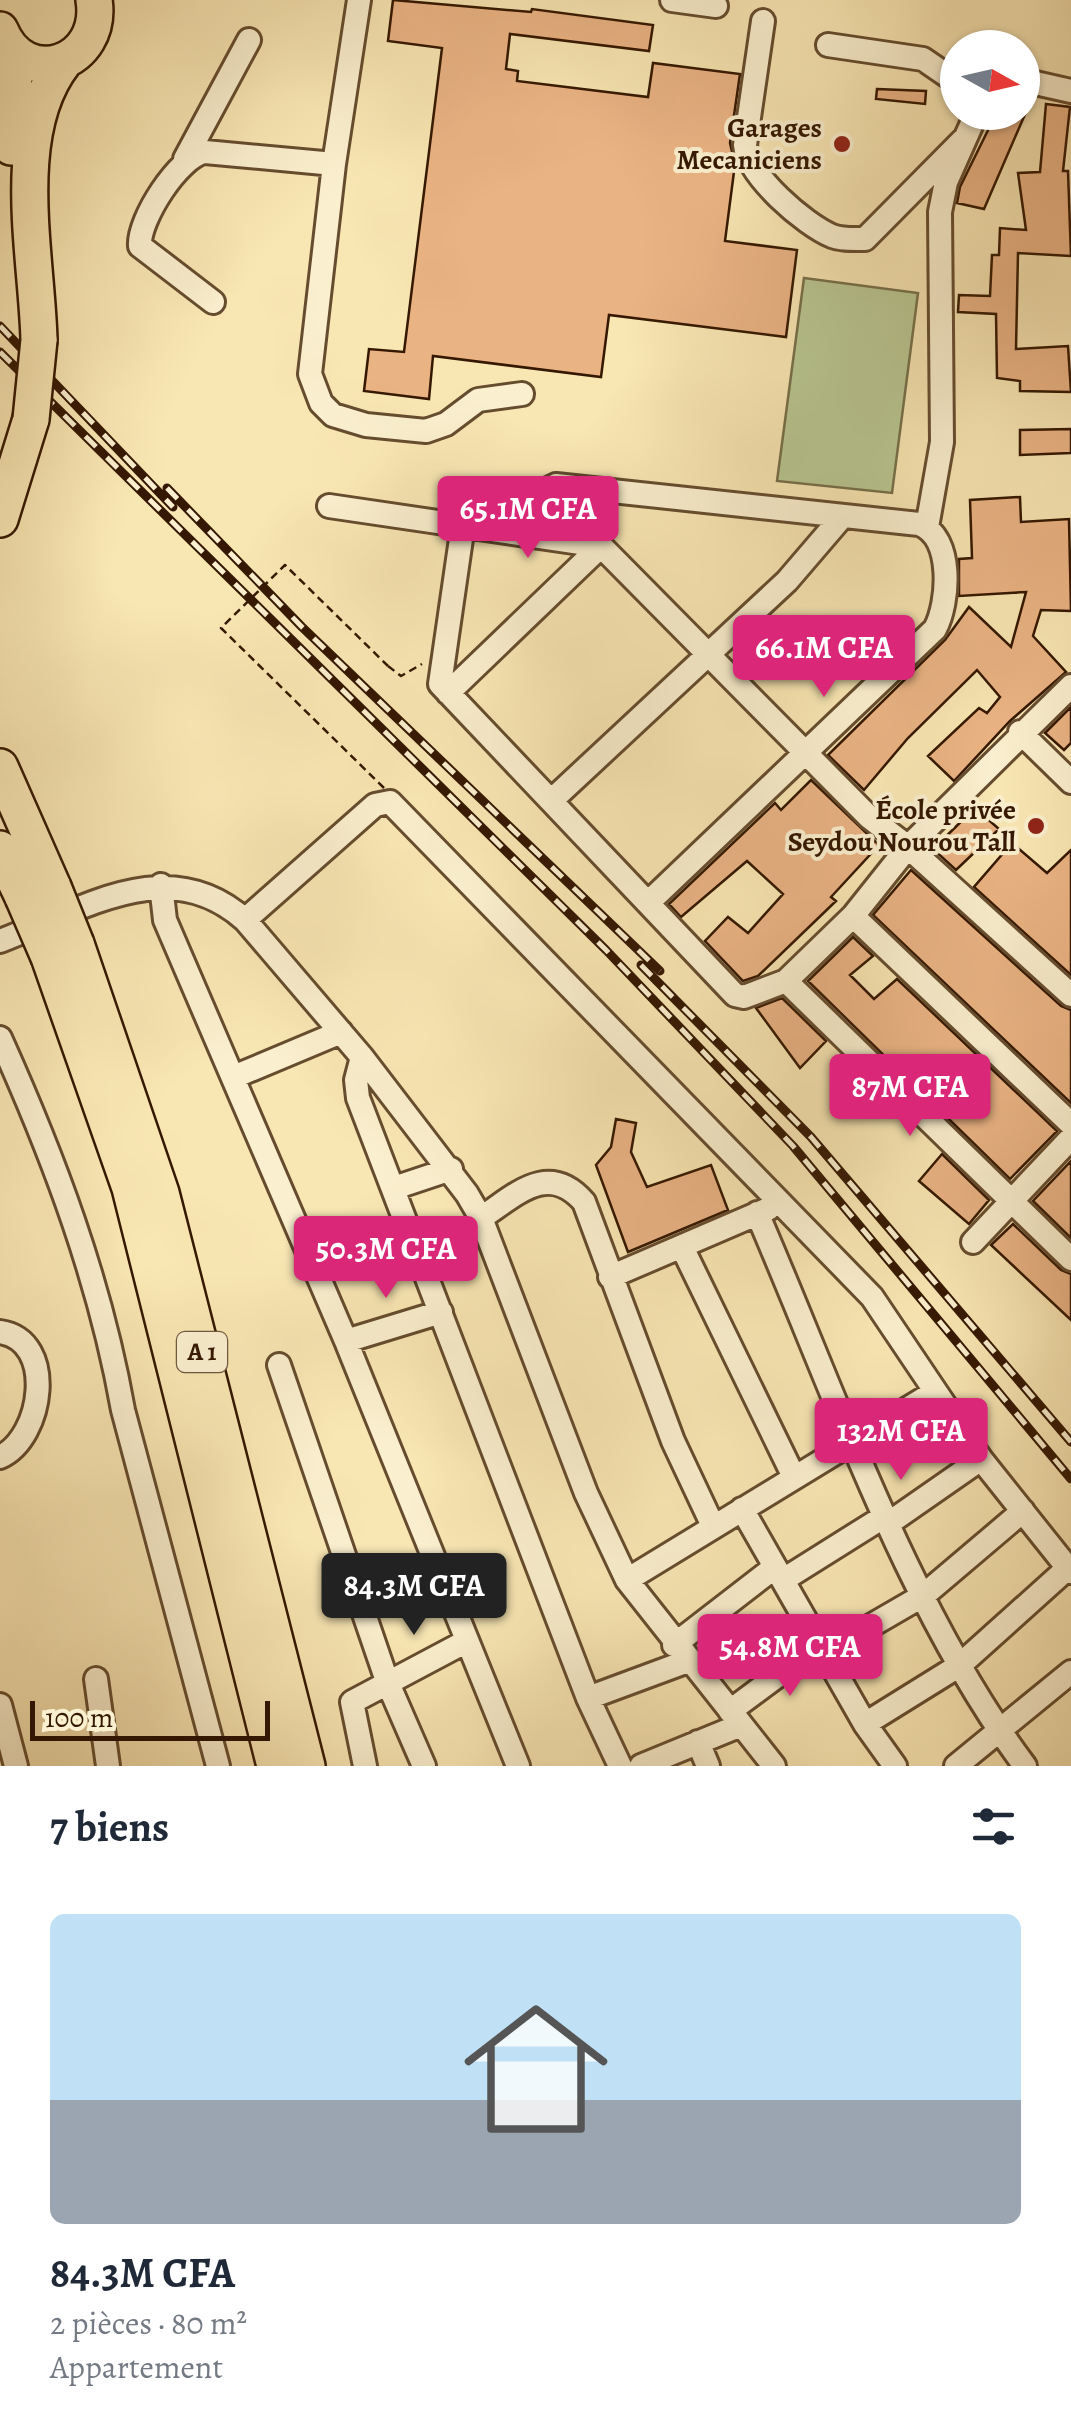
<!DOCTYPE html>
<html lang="fr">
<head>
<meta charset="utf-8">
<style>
	body { margin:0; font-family:Alegreya,serif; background:#f2f2f3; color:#1f2937; height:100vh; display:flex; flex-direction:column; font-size:38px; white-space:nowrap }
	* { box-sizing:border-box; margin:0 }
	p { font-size:32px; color:#747a83 }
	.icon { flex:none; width:55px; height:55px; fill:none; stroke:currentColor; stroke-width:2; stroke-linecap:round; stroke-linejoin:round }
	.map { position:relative; height:1766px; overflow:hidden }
	.side { display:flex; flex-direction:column; background:#fff; flex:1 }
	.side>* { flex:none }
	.needle { width:65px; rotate:98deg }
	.controls { position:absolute; left:940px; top:30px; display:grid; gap:20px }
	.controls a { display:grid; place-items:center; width:100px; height:100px; border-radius:50%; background:#fff; box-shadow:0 2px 8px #0004; font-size:50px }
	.scale { position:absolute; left:30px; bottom:25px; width:240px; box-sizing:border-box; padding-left:10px; border:5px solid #351801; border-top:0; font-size:28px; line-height:35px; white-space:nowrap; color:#351801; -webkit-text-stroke:8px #faefce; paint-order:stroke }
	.price { position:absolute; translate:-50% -85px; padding:0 22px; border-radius:10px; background:#db2777; color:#fff; font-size:32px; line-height:65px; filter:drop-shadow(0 2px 5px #0008) }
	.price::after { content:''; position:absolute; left:50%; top:60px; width:30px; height:22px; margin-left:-15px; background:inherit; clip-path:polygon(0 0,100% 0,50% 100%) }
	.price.current { background:#222; color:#fff }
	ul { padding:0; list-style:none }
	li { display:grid; align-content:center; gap:20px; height:530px; padding:0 50px }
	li+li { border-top:2px solid #e0e1e3 }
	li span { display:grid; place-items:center; height:310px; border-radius:15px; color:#555 }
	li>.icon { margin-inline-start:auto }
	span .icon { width:180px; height:180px; fill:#fffc; stroke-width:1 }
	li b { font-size:42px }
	h2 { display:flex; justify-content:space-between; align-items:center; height:120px; padding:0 50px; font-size:42px }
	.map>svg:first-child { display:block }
	.green { fill:#b8c691; stroke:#766f49; stroke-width:2.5 }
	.building { fill:#eab384; stroke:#351801; stroke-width:2.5 }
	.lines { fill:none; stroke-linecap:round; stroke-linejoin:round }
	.minor-casing { stroke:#664c2e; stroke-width:28 }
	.highway-casing { stroke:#351801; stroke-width:40 }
	.path { stroke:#351801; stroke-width:2.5; stroke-dasharray:8 5; stroke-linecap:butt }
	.minor { stroke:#faefce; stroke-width:22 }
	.highway { stroke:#f8e6b3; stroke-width:35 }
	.rail-casing { stroke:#351801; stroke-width:9 }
	.rail { stroke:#faefce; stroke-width:5; stroke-dasharray:15; stroke-linecap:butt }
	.highway-bridge-casing { stroke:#351801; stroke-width:40; stroke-linecap:butt }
	.path-bridge { stroke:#351801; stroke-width:2.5; stroke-dasharray:8 5; stroke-linecap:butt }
	.highway-bridge { stroke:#f8e6b3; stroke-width:35 }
	.poi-dot { fill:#8f2418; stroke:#faefce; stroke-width:4 }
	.labels { text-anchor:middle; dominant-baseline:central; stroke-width:8; stroke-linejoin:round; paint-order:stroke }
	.shield { fill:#faefce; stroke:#70583e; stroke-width:2.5 }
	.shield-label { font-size:25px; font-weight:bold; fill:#351801 }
	.poi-label { font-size:28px; font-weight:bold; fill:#351801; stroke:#faefce; text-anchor:end }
</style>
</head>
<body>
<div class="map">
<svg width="1071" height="1766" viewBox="0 0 1071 1766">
	<rect width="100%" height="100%" fill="#f8e6b3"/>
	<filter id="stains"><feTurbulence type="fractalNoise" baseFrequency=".002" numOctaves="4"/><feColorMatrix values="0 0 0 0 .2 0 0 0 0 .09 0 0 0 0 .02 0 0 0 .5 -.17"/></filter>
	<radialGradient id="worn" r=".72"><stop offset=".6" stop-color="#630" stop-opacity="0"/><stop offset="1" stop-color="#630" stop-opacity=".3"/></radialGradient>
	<path class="green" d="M804,278l114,15 -26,200 -115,-12z"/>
	<path class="building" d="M393,0l138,12 1,-3 121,16 -4,26 -139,-17 -4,35 12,2 -1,10 131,16 5,-34 87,11 -10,69 5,21 -10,77 72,9 -11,87 -177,-22 -8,62 -168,-21 -4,43 -65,-8 5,-42 35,3 38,-304 -54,-7z
		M877,89l49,2 -1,13 -49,-5z
		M1046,104l24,3 -7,64h5l3,85 -53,-3 -2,96 52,-3 3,46 -51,-1v-10l-23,-3 -1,-64 -38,-2 1,-17 31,1 2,-41h7l1,-27 26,2 -8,-57 22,-1z
		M997,112h29l-42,97 -27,-6 3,-16z
		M1071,429v24l-51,2v-25z
		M1020,497l1,25 48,-3 2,92 -30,-1 -8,26 33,36 -56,49 -56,60 -26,-25 51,-48 8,5 13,-16 -23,-27 -69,68 -44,52 -36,-35 117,-115 24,-33 42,40 15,-55 -67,4v-37l13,-1 -2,-58z
		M1071,707v36l-7,7 -19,-17z
		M811,780l68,65 -48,52 5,4 -78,75 -15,5 -38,-40 23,-24 20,16 35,-39 -36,-33 -66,56 -12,-13 106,-101 6,7z
		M975,808l24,21 -43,41 -23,-21z
		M1012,843l35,30 24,-23v125l-97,-88z
		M911,870l150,136 10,4v93l-198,-188z
		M853,937l20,19 -23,19 24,24 23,-20 160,152 -47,48 -202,-198z
		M782,998l44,43 -26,27 -44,-60z
		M616,1119l20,4 -5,29 16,35 64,-22 17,45 -100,42 -32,-87 15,-18z
		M942,1154l47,46 -20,24 -50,-43z
		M1071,1161v77l-38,-37z
		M1013,1224l48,46 10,4v46l-80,-75z"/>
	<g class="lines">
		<g class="minor-casing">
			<path id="minor" d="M359,0l-25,164 -24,210 11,29 12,12 33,10 60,6 20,-7 32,-24 44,-6
				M672,0l44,6
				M763,21l-18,124c3,31 59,79 87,91 10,4 22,3 33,3l97,-98
				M828,45l95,14 35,24
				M1022,80l49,11
				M185,159l64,-119
				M213,302l-73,-56c-2,-26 39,-90 65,-94l129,12
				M329,506l272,40 268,271 39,30 163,148
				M463,525l-23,159 295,311 9,2 42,-16 67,-65 55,-69 163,-161
				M927,527l15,-85 -2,-230 6,-30 31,-70
				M526,534l10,-39 20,-10 363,39c35,13 30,79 16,105l-285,272
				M448,693l153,-147
				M1020,732l51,50
				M552,800l235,-219 54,-63
				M161,885l4,35 181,421 172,425
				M853,916l218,208
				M245,920l130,-115 15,-3 482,495 109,162 90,113
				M0,941c82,-31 168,-90 245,-21l117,137 105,137 14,24 105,275 41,87 147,186
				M786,981l285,278
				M0,1038c54,120 100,242 123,372l95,356
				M362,1057l-6,23 2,18 230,600 32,68
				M236,1076l105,-44
				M394,1188l57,-19
				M757,1213c78,180 151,397 268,553
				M481,1218c35,-23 67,-57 103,-16l89,239 40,85
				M973,1242l98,-104
				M682,1247l112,230
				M610,1277l158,-68
				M0,1332c57,8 43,106 0,125
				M346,1341l95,-29
				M279,1365l108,316 37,85
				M742,1509l123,215 30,42
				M889,1523l92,-64
				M627,1580l308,-188
				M783,1580l102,-64
				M674,1645l101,-78
				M824,1653l100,-58 99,-84
				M96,1679l12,87
				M588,1698l100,-37
				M0,1705l16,61
				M730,1711l89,-66
				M865,1724l95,-59 108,-97
				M698,1742l10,24
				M365,1766l-13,-64 113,-60
				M641,1766l100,-41
				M956,1766l115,-94"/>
		</g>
		<g class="highway-casing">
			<path id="highway" d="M0,30c25,61 104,34 94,-30
				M11,147l4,-94
				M39,340c-2,-84 -31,-207 25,-278
				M0,519l31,-100
				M0,767l53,120
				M0,849l23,48
				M76,944l85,249 146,573
				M49,957l81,231 145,578"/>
		</g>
		<path class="path" d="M388,666l13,10 21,-12"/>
		<use href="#minor" class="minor"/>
		<use href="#highway" class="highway"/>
		<g class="rail-casing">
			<path id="rail" d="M0,326l173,181
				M0,352l606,598 187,196 278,333
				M167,488l135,139 358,344
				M641,965l170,172 260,305"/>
		</g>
		<use href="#rail" class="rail"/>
		<g class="highway-bridge-casing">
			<path id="highway-bridge" d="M31,419l8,-79
				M53,887l23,57
				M23,897l26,60"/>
		</g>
		<path class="path-bridge" d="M384,788l-163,-160 64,-63 103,101"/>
		<use href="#highway-bridge" class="highway-bridge"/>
	</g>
	<g class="poi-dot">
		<circle cx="842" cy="144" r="10"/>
		<circle cx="1036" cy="826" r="10"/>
	</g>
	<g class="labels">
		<rect class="shield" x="177" y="1332" width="50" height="40" rx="8"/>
		<g class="shield-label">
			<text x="202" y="1352">A 1</text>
		</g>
		<g class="poi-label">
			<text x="822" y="128">Garages<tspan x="822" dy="32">Mecaniciens</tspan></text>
			<text x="1016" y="810">École privée<tspan x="1016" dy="32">Seydou Nourou Tall</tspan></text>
		</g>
	</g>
	<rect width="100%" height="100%" filter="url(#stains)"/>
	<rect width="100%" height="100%" fill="url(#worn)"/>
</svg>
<div class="controls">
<a><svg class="needle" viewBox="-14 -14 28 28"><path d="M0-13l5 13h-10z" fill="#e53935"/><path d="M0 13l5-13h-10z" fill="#747a83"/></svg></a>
</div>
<div class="scale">100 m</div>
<b class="price" style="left:528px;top:561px">65.1M CFA</b>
<b class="price" style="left:824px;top:700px">66.1M CFA</b>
<b class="price" style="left:910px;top:1139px">87M CFA</b>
<b class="price" style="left:386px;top:1301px">50.3M CFA</b>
<b class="price" style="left:901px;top:1483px">132M CFA</b>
<b class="price current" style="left:414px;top:1638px">84.3M CFA</b>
<b class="price" style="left:790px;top:1699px">54.8M CFA</b>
</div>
<section class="side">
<h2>7 biens<svg class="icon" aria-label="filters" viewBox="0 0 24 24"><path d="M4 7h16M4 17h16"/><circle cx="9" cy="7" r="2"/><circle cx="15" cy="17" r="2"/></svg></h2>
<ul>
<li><span style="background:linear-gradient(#bfe0f5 60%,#9aa5b1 0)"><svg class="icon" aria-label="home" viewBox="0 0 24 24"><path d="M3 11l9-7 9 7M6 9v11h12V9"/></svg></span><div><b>84.3M CFA</b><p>2 pièces · 80 m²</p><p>Appartement</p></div></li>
</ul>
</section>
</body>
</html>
